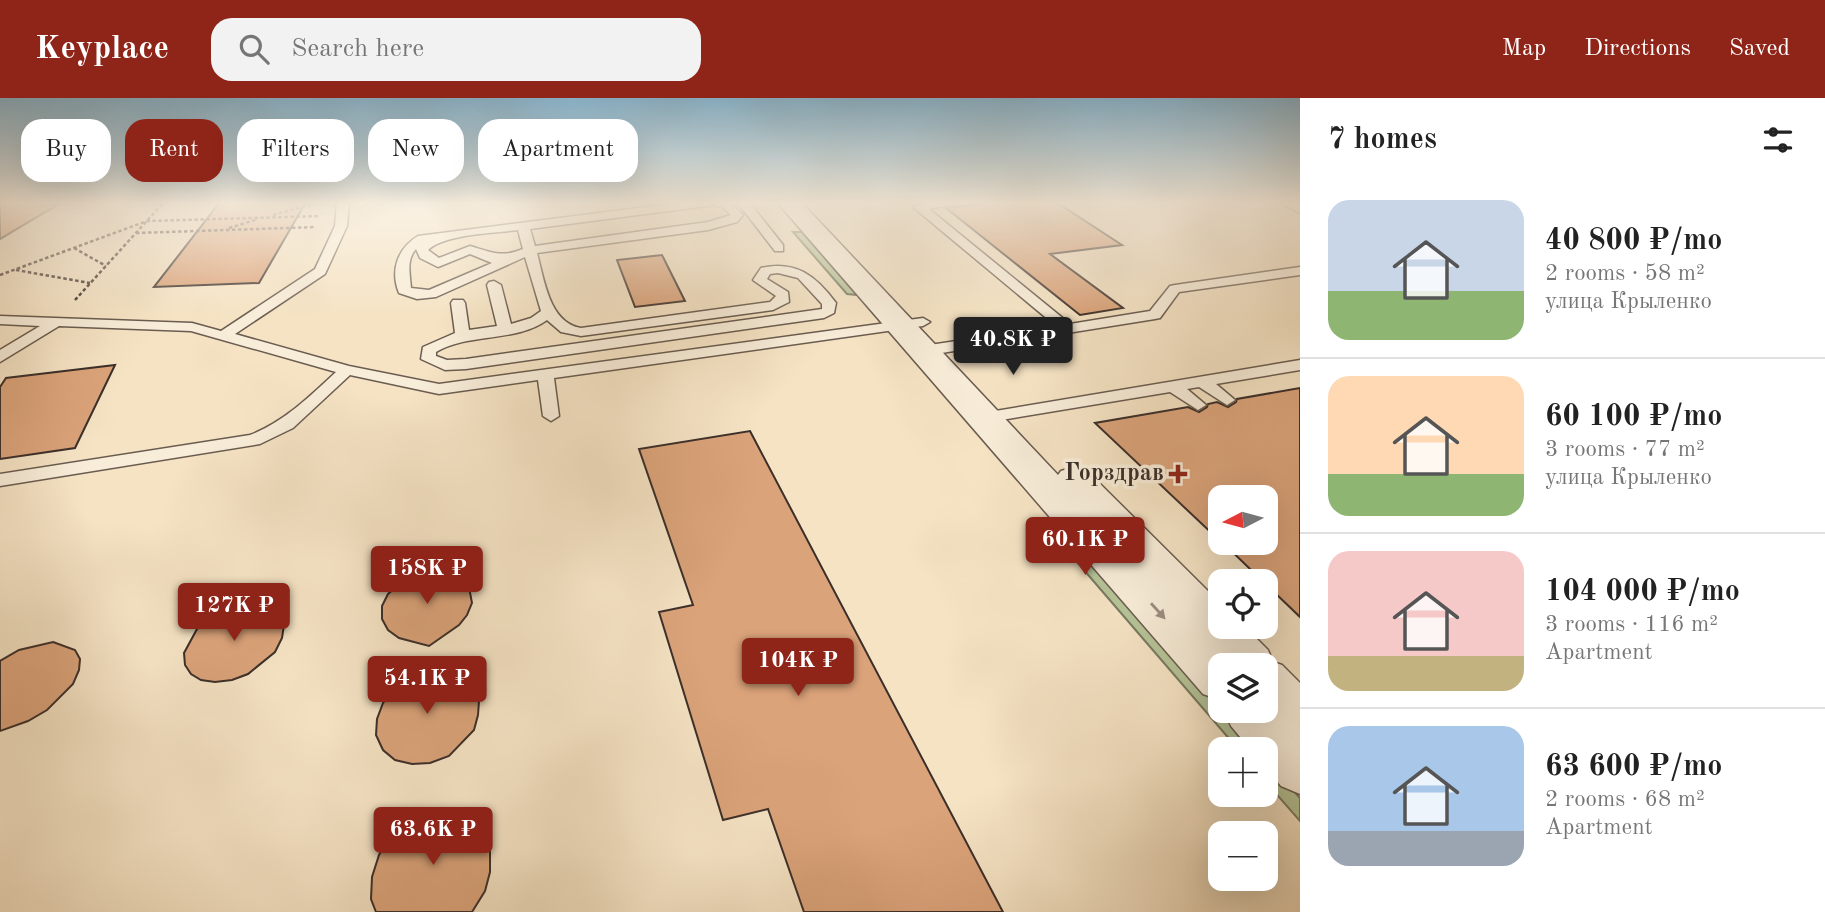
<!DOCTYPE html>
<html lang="en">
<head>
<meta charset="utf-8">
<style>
	body { margin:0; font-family:"Old Standard TT",serif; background:#f2f2f2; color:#222; height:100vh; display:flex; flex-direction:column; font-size:26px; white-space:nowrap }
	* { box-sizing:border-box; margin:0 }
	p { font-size:23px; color:#767676 }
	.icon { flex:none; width:38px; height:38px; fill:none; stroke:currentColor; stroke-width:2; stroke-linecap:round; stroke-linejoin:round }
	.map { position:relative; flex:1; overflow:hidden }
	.drawer { display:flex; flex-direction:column; background:#fff; width:525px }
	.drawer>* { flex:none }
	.top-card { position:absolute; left:21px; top:21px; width:665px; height:63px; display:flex; gap:14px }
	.needle { width:46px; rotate:264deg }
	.buttons { position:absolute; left:1208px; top:387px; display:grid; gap:14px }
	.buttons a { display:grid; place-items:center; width:70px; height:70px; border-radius:14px; background:#fff; box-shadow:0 7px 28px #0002; font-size:35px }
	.price { position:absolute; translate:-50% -60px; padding:0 16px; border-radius:7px; background:#8f2418; color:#fff; font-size:23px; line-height:46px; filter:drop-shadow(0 2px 4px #0008) }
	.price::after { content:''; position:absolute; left:50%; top:42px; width:21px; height:16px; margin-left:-10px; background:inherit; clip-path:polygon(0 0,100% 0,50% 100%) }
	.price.on { background:#222; color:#fff }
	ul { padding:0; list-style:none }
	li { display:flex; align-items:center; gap:21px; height:175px; padding:0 28px }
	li+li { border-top:2px solid #e0e0e0 }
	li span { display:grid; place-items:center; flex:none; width:196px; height:140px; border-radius:21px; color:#555 }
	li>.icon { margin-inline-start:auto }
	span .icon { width:84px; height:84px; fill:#fffc; stroke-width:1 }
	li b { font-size:30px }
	h2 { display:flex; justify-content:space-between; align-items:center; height:84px; padding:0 28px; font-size:30px }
	.tag { padding:0 24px; border-radius:21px; background:#fff; box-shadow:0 7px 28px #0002; font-size:24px; line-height:63px }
	.tag.on { background:#8f2418; color:#fff }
	header { display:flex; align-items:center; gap:42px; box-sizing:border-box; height:98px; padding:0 35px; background:#8f2418; color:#fff }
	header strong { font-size:33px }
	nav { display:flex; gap:38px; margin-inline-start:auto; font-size:24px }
	.search { width:490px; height:63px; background:#f2f2f2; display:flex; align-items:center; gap:18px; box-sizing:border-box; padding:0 24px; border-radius:21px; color:#767676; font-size:26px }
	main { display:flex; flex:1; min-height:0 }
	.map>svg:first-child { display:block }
	.green { fill:#b6c599; stroke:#787a62; stroke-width:2 }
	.building { fill:#dba37a; stroke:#3b2f2a; stroke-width:2 }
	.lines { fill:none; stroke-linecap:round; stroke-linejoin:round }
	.service-casing { stroke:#6a5c50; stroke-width:3 }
	.tertiary-casing { stroke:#6a5c50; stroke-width:3 }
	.path { stroke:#3b2f2a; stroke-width:2.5; stroke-dasharray:3.5 2.5; stroke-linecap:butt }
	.service { fill:#f8edd9; fill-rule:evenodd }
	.tertiary { fill:#f8edd9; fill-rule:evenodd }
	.oneway { fill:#9a8e82 }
	.poi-dot { fill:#8f2418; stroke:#f8edd9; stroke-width:2.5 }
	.labels { text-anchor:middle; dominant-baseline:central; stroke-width:7; stroke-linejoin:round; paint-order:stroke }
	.poi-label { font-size:24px; font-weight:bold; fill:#3b2f2a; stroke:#f8edd9; text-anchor:end }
</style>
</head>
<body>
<header>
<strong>Keyplace</strong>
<div class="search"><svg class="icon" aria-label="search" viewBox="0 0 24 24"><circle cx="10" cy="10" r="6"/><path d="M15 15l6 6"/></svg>Search here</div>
<nav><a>Map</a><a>Directions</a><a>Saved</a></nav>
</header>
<main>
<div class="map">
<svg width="1300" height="814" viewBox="0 0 1300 814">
	<rect width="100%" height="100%" fill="#f5e3c4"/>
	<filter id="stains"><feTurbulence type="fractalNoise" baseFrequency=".00286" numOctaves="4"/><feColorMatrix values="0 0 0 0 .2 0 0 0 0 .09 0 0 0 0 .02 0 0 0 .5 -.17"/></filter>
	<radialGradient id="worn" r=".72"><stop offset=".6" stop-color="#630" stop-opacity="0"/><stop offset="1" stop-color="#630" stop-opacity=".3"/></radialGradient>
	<path class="green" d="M793,134h9l55,63 -10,-1z
		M1058,425l162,184v3l3,1 34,38h-19l-192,-223z
		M1265,661l35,39v23l-35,-40z"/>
	<path class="building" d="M0,104h62l-62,37z
		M220,104h86l-47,81 -105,4z
		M998,104h58l66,43 -72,9 73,54 -43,7 -134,-107z
		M662,157l23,46 -50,6 -18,-47z
		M115,267l-40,83 -75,11v-72l6,-9z
		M1300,290v229l-78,-75h43v-45h-45v44l-125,-118 93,-16 11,5 8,-5 1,-3 9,-2 11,5 8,-5 1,-3z
		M750,333l253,481h-199l-36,-103 -45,11 -64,-208 34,-7 -54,-156z
		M437,471l12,1 19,12 4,21 -5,12 -8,10 -30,21 -30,-8 -11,-8 -6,-11v-13l6,-12 22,-19z
		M257,505l14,3 9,8 4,11 -2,13 -7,14 -27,22 -16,6 -17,2 -14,-2 -10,-6 -6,-9 -1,-12 13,-24 27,-20z
		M53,544l22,8 5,9 -1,11 -6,14 -26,26 -19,11 -28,10v-70l19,-11z
		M432,564l33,17 9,10 5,12 -1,14 -4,15 -25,26 -19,7 -18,1 -17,-4 -12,-10 -7,-15 1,-16 6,-16 11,-14z
		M434,712l26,4 14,8 10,13 6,17v20l-5,19 -13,21h-96l-5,-13 1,-22 7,-22 13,-19 16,-13z"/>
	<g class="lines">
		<g class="service-casing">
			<path id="service" d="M337,104h12l-2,24 -22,48 -90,60 114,32 90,18 484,-66 7,4 -7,4 -369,52 5,38 -8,5 -8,-5 -5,-36 -99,14 -89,-19 -57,53 -33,16 -260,42v-12l250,-39c34,-13 59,-38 86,-63l-145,-41 -132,-5 -59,36v-12l40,-24 -40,-2v-8l192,7 29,8 94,-62 20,-43z
				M686,104h43l14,13 -6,7 -29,8 -171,23c7,26 12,70 44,75l189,-26 6,-6 -23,-16 8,-12c35,-8 55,8 75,35l-2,10 -10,5 -358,51 -21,1 -24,-11 2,-12 32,-14 -4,-30 2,-3h10l2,3 4,27 28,-4 -10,-41 2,-3 5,-1 7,4 10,39 20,-6 10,-7 -16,-54 -89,40 -19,2 -18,-6c-9,-22 -2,-44 19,-57zM715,107l7,2 9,8 -23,7 -173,24 -5,-17zM518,132l5,19c-21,9 -32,3 -53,-3l-31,12 -11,-8c16,-16 67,-17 90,-20zM416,151l4,9 18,9 32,-13 22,9 -63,27 -18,-2c-1,-14 -5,-28 5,-39zM778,175l20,5 24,26v5l-356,50 -19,1 -11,-4v-4c34,-20 79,-9 111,-32l14,12 20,4 192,-26 16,-8 -1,-10 -21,-13 3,-5z
				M737,104h12l34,43v6h-8z
				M962,104l-33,7 141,115 80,-13 20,-25 5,-1 125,-18v8l-121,17 -19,26 -5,1 -232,37 -5,-2 -3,-3 8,-5 133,-20 -143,-119 16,-5z
				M1279,104h15l6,3v8z
				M1300,262v10l-84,14 19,16 -8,5 -28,-18 -12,2 19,16 -8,5 -28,-18 -187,31 -8,-5 8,-5z"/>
		</g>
		<g class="tertiary-casing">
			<path id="tertiary" d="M777,104h24l257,273 3,-4 13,-4 13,4 133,132v23h24l24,24 5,12 9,3 18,18v111l-19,-8 -16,-19v-18h-15l-19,-23 -7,-16h41v-45h-45v35l-17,-6z"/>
		</g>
		<path class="path" d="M273,117l46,-13
			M229,130l29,-9
			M136,135l180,-6
			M74,150l32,18
			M16,172l74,13
			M0,177l147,-54 173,-5
			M75,202l89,-98"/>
		<use href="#service" class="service"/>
		<use href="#tertiary" class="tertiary"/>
	</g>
	<defs><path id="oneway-solid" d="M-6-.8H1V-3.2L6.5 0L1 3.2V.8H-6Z" transform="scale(1.75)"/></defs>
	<use class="oneway" href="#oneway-solid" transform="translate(1158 513) rotate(48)"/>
	<linearGradient id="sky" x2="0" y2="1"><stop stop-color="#89b8d3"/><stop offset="0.48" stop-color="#faf2e4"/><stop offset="1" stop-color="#faf2e4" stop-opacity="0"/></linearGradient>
	<rect width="1300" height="218" fill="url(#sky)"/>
	<path class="poi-dot" d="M1174.5 365.5h7v7h7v7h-7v7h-7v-7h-7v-7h7z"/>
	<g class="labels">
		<g class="poi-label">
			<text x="1164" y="376">Горздрав</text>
		</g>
	</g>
	<rect width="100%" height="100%" filter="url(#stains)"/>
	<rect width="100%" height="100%" fill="url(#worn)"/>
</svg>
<div class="buttons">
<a><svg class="needle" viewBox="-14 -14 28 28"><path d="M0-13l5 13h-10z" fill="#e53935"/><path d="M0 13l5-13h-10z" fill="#767676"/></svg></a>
<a><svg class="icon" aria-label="locate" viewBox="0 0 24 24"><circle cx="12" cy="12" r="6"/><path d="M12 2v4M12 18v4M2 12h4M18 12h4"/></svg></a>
<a><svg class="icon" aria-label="layers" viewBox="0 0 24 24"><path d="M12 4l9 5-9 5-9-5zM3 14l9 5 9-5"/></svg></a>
<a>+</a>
<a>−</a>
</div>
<b class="price on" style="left:1013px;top:279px">40.8K ₽</b>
<b class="price" style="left:1085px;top:479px">60.1K ₽</b>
<b class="price" style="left:427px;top:508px">158K ₽</b>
<b class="price" style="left:234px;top:545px">127K ₽</b>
<b class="price" style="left:798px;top:600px">104K ₽</b>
<b class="price" style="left:427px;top:618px">54.1K ₽</b>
<b class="price" style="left:433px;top:769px">63.6K ₽</b>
<div class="top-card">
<a class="tag">Buy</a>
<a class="tag on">Rent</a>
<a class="tag">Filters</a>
<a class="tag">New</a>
<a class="tag">Apartment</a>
</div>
</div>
<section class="drawer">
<h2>7 homes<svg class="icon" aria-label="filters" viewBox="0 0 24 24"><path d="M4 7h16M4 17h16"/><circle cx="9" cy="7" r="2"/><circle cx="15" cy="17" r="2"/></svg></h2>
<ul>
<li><span style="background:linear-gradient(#c9d6e8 65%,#8fb573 0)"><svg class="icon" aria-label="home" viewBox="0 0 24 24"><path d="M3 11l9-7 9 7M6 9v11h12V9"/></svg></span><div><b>40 800 ₽/mo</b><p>2 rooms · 58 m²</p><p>улица Крыленко</p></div></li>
<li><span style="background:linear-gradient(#ffd9b3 70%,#8fb573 0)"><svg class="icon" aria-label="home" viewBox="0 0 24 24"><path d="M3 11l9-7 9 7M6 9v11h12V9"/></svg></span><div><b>60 100 ₽/mo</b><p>3 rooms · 77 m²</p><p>улица Крыленко</p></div></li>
<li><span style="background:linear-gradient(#f6c9c9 75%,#c2b280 0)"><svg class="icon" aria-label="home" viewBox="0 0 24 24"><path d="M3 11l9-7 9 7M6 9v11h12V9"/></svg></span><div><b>104 000 ₽/mo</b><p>3 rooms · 116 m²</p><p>Apartment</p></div></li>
<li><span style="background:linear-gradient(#a9c7e8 75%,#9aa5b1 0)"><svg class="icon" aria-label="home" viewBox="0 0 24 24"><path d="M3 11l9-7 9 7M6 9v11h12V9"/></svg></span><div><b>63 600 ₽/mo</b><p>2 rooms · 68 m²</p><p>Apartment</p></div></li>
</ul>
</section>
</main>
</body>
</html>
